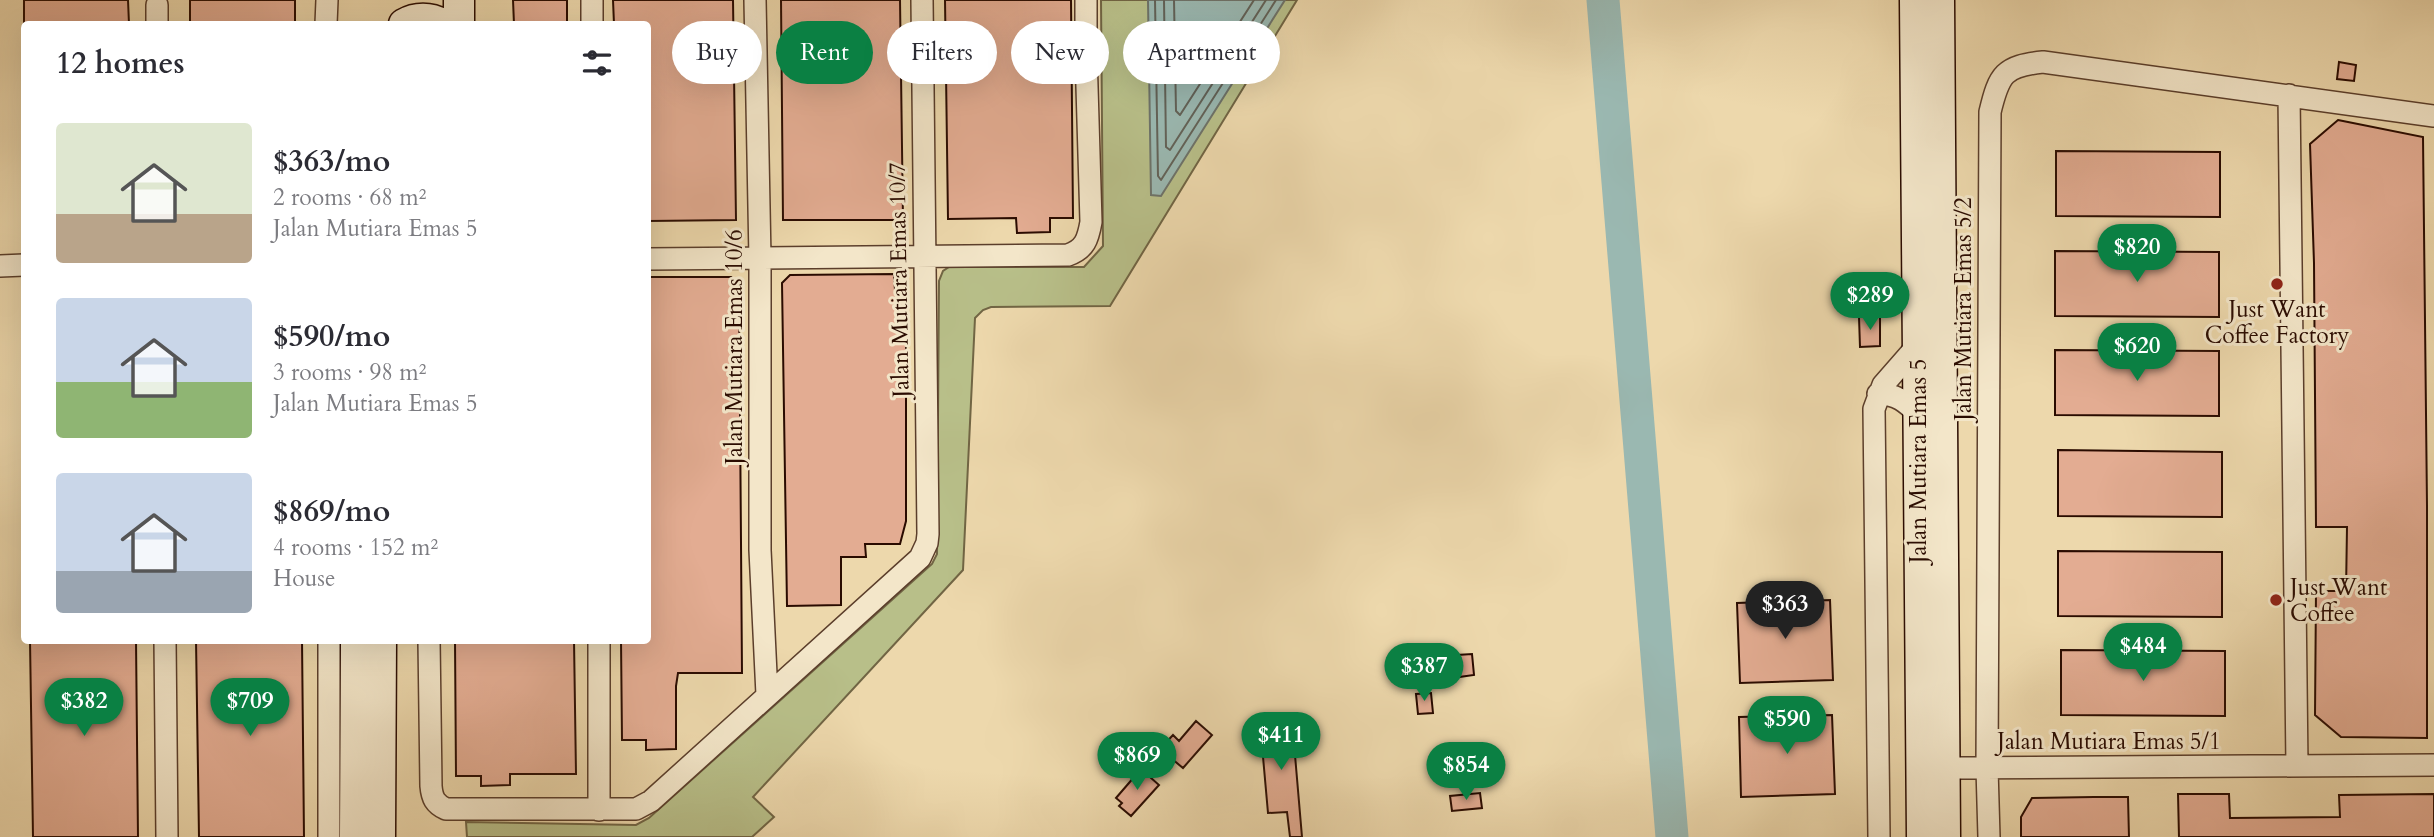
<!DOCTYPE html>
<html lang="en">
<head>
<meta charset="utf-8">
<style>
	body { margin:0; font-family:Cardo,serif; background:#f2f2f3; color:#2b2b33; height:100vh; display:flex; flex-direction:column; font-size:26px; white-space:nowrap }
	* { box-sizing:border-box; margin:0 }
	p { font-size:23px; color:#7c7c81 }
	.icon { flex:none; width:38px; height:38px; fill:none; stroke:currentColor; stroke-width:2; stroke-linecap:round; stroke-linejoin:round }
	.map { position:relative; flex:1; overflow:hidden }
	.panel { position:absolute; left:21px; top:21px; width:630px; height:623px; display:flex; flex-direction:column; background:#fff; border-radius:7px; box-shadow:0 7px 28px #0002 }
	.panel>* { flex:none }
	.guide { position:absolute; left:672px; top:21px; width:665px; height:63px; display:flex; gap:14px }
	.price { position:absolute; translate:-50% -60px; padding:0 16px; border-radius:24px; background:#0b8043; color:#fff; font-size:23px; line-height:46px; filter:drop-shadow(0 2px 4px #0008) }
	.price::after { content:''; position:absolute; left:50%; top:42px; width:21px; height:16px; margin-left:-10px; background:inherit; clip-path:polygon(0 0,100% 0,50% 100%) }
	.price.selected { background:#222; color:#fff }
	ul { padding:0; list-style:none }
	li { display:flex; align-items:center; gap:21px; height:175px; padding:0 35px }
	li span { display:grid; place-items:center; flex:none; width:196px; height:140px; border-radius:7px; color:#555 }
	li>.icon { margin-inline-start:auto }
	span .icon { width:84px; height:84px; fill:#fffc; stroke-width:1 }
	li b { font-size:30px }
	h2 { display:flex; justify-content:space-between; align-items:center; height:84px; padding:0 35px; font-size:30px }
	.pill { padding:0 24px; border-radius:32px; background:#fff; box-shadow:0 7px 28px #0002; font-size:24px; line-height:63px }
	.pill.selected { background:#0b8043; color:#fff }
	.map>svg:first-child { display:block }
	.green { fill:#b8bf89; stroke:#716544; stroke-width:2 }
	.water { fill:#9ab8b1; stroke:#6d736a; stroke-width:2 }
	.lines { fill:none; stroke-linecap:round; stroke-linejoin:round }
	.shore { stroke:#626258; stroke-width:2 }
	.river { stroke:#9ab8b1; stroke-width:33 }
	.building { fill:#e3ac92; stroke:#2a0b00; stroke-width:2 }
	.street-casing { stroke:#5b3e2b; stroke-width:24 }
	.secondary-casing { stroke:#2a0b00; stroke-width:33 }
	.street { stroke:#f3e6c9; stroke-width:21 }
	.secondary { stroke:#f3e6c9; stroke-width:30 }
	.poi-dot { fill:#8f2418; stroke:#f3e6c9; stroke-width:2.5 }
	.labels { text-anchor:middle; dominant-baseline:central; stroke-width:6; stroke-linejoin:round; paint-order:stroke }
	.street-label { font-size:23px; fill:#2a0b00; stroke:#f3e6c9 }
	.poi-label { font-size:23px; fill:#2a0b00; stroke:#f3e6c9 }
</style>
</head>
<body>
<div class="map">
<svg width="2434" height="837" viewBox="0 0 2434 837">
	<rect width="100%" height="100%" fill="#edd8ac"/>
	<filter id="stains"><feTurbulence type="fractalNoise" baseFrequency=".00286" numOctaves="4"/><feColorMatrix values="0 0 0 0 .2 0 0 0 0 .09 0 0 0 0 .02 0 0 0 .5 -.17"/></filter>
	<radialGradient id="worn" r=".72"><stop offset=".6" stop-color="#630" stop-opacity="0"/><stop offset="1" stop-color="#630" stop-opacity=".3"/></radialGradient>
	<path class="green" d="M1101,0h196l-187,306 -119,1 -8,3 -8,8 -12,252 -210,227 21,20 -22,20h-285l-1,-15 170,3 13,-7 283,-254 5,-10 2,-273 4,-10 6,-4h135l19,-21z"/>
	<path class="water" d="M1148,0h137l-124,196 -10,-1z"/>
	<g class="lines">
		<path class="shore" d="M1155,0l3,176 3,4 115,-180
			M1164,0l2,147 4,3 96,-150
			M1174,0l2,111 4,4 74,-115"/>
		<path class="river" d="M1603,0l69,837"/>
	</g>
	<path class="building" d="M24,0h104l1,24h-105z
		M190,0h105v24h-105z
		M513,0h54v24h-53z
		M613,0h120l3,220 -88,1v-197h-34z
		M781,0h119l3,220h-120z
		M945,0h126l2,218h-23v14l-33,1 -1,-15 -68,1z
		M2339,62l17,3 -2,16 -17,-2z
		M2338,120l85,17 4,369v232l-86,-1 -26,-22 1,-124h30l1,-64h-31l-2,-264 -4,-119z
		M2056,151l164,1v65l-164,-1z
		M2055,251l164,1v65l-164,-1z
		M894,274l1,16 11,-1v232l-6,23h-35l1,13h-25v48l-54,1 -5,-323 8,-8z
		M648,277h83l8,6 3,390h-64l-2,13v63l-30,1v-10h-24l-1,-100h27z
		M1859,317h21v29l-20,1z
		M2055,350l164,1v65l-164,-1z
		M2058,450l164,2v65l-164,-1z
		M2058,551l164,1v65l-164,-1z
		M1830,600l3,80 -93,3 -3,-80z
		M30,640h106l2,197h-105z
		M196,640h106l2,197h-105z
		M455,640h119l2,134h-66v11l-29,1v-10h-25z
		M2061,650l164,1v65l-164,-1z
		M1472,654l2,21 -15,2 -2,-22z
		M1431,693l2,20 -15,1 -2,-20z
		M1832,715l3,79 -94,3 -2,-80z
		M1292,720l10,117h-12l-3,-25 -19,1 -8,-90z
		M1196,721l16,14 -29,33 -23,-19 13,-14 6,6z
		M1141,769l18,16 -28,31 -12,-10 3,-3 -6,-5z
		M1480,793l2,15 -30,3 -2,-15z
		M2178,794h51l1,24 110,-1 -1,-22 95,-1v43h-255z
		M2094,797h34l1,40h-108v-20l11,-19z"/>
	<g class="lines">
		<g class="street-casing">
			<path id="street" d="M592,0v24
				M755,0l5,259v291l7,145
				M157,5v19
				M326,24l1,-24
				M2289,95l8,671
				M648,259l420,-4c17,-6 20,-16 23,-33l-5,-169v-53
				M0,266l24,-1
				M1878,394c19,0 28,8 40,20
				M165,640l2,197
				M329,640v197
				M429,640l2,146c1,12 4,18 15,23h190l15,-8 269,-243 7,-15 1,-9 -6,-534
				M599,640v170
				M1932,768l502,-3
				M1879,837l-5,-428 9,-24 35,-40
				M1989,837l-2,-69 3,-656c9,-38 14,-46 53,-50l391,54"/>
		</g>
		<g class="secondary-casing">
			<path id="secondary" d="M459,0v24
				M1915,0l7,837
				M1939,0l6,837
				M404,24c12,-7 26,-7 38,0
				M355,837l1,-197
				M380,837l1,-197"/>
		</g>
		<use href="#street" class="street"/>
		<use href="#secondary" class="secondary"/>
	</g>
	<g class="poi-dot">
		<circle cx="2277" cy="284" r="7"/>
		<circle cx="2276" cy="600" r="7"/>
	</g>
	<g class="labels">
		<g class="street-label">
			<text transform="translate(899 280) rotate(-91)">Jalan Mutiara Emas 10/7</text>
			<text transform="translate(1963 309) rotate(-90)">Jalan Mutiara Emas 5/2</text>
			<text transform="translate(734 347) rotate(-90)">Jalan Mutiara Emas 10/6</text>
			<text transform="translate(1918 461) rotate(-90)">Jalan Mutiara Emas 5</text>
			<text x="2109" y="741">Jalan Mutiara Emas 5/1</text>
		</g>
		<g class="poi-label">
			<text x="2277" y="309">Just Want<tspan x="2277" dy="26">Coffee Factory</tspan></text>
			<text x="2290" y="587" text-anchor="start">Just Want<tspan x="2290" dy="26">Coffee</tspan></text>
		</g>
	</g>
	<rect width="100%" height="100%" filter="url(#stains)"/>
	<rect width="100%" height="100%" fill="url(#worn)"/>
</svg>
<b class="price" style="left:2137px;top:284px">$820</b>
<b class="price" style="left:1870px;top:332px">$289</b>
<b class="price" style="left:2137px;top:383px">$620</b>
<b class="price selected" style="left:1785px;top:641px">$363</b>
<b class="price" style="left:2143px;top:683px">$484</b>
<b class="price" style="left:1424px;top:703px">$387</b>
<b class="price" style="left:84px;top:738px">$382</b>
<b class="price" style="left:250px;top:738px">$709</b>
<b class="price" style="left:1787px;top:756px">$590</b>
<b class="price" style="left:1281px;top:772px">$411</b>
<b class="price" style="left:1137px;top:792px">$869</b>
<b class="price" style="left:1466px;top:802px">$854</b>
<div class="guide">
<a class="pill">Buy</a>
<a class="pill selected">Rent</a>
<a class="pill">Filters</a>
<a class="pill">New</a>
<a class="pill">Apartment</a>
</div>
<section class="panel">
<h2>12 homes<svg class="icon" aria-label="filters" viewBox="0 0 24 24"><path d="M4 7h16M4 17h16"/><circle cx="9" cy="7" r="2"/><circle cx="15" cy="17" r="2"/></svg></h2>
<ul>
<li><span style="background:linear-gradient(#dfe7d0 65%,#b9a48a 0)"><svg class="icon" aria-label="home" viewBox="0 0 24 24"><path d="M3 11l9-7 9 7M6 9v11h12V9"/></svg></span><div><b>$363/mo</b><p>2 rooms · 68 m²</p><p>Jalan Mutiara Emas 5</p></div></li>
<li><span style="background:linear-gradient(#c9d6e8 60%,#8fb573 0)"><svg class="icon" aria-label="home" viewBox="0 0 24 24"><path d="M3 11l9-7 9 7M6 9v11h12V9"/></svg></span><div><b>$590/mo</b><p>3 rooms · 98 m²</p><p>Jalan Mutiara Emas 5</p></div></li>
<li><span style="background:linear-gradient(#c9d6e8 70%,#9aa5b1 0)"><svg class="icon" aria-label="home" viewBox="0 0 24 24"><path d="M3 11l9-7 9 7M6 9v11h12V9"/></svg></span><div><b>$869/mo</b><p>4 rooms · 152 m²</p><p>House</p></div></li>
</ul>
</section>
</div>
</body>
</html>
